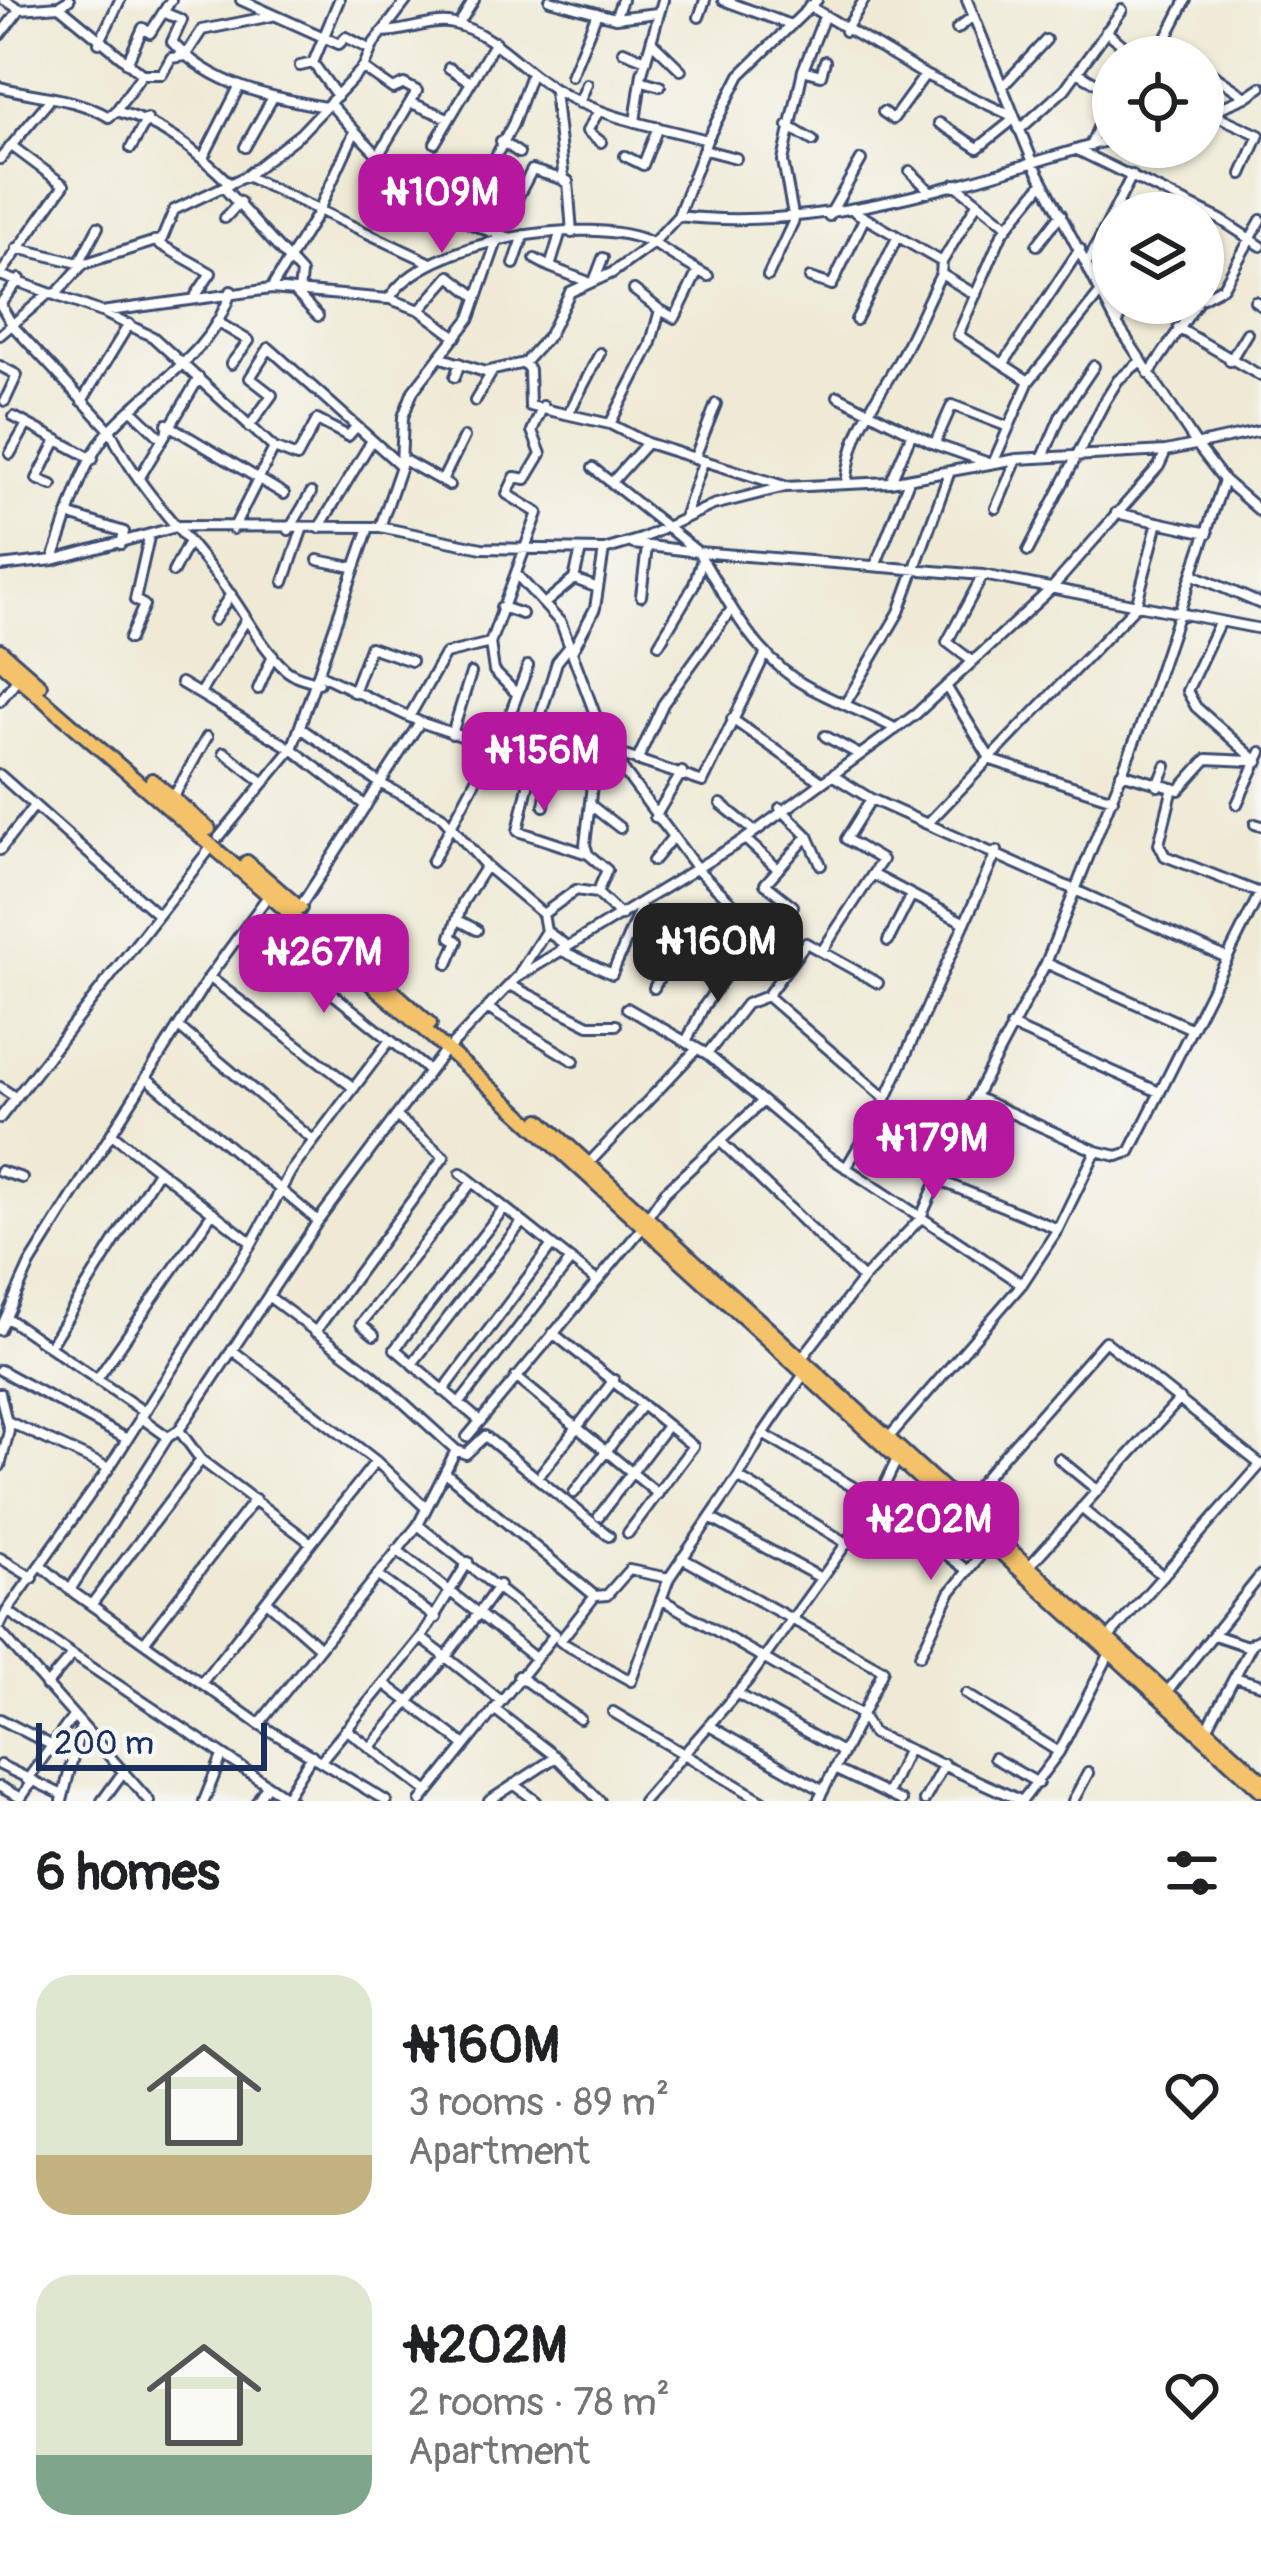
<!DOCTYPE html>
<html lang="en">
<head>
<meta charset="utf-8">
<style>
	body { margin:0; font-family:Pangolin,sans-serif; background:#f2f2f2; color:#202124; height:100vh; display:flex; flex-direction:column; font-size:45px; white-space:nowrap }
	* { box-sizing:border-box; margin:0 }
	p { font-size:39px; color:#757577 }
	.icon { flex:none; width:66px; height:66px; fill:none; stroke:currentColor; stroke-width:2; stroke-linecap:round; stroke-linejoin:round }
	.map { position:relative; height:1801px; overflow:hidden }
	.sheet { display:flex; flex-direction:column; background:#fff; flex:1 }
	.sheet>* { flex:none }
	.fabs { position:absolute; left:1092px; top:36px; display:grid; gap:24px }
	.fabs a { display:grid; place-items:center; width:132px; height:132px; border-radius:50%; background:#fff; box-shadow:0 3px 9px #0004; font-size:60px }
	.scale { position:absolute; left:36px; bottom:30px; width:231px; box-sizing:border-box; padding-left:12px; border:6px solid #1b2f5e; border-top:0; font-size:33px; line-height:42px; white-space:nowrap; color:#1b2f5e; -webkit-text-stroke:9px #f6f6f2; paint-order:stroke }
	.price { position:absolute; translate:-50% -102px; padding:0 27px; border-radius:24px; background:#b5179e; color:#fff; font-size:39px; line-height:78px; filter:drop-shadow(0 3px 6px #0008) }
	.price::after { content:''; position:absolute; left:50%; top:72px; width:36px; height:27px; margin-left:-18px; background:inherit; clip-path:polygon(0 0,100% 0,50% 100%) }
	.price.on { background:#222; color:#fff }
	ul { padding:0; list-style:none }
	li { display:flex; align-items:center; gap:36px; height:300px; padding:0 36px }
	li span { display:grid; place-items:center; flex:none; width:336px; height:240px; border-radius:36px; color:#555 }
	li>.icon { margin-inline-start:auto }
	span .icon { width:144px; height:144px; fill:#fffc; stroke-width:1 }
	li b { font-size:51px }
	h2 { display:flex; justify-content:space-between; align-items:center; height:144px; padding:0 36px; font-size:51px }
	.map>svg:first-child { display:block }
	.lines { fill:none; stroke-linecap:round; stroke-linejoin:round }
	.street-casing { stroke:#3b4b70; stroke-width:14 }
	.primary-casing { stroke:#3b4b70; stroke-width:18 }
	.street { stroke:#fff; stroke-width:8 }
	.primary { stroke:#f4c26a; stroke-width:12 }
</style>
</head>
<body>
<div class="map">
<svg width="1261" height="1801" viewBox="0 0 1261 1801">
	<rect width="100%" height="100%" fill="#f6f6f2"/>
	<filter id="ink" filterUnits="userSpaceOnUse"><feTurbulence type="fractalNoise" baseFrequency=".00833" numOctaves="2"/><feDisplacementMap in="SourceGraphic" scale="24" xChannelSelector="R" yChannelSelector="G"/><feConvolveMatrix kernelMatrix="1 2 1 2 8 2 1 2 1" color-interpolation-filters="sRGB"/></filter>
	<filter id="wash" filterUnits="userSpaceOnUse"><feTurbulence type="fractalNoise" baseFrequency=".004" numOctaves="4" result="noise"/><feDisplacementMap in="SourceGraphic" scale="48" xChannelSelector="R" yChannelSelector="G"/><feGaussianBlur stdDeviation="2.7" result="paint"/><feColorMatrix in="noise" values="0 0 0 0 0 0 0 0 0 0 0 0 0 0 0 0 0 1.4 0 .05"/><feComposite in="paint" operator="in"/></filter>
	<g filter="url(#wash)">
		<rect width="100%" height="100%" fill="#efead5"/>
	</g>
	<g filter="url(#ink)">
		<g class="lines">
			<g class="street-casing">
				<path id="street" d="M4,0l16,9
					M241,0l98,44 7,-7 25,13
					M550,0l65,18 42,-5
					M723,0l65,24
					M967,0l66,162 84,162 80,121 27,35 37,32
					M1186,0l-21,41 22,16
					M59,6l83,68
					M809,6l116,69 87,41
					M165,13l17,7 -10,22c40,44 98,55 153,65
					M699,17l6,-17
					M615,18l7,-18
					M459,24l15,-24
					M957,29l16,-13
					M845,31l19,-31
					M1106,31l31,26
					M382,32c26,0 49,-13 72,-8 40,9 67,46 102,66 46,28 99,36 151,50
					M0,35l20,-26 39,-3 10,-6
					M652,42l29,28
					M99,43l21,-43
					M623,51l23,9
					M1147,57l18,-16
					M127,63l16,-35 7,5 21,-33
					M313,63l26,-63
					M300,66l13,-3 24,33
					M363,68l30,21 11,-5 13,7 -39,65
					M449,68l20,13
					M1203,68l43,29 15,-10
					M803,70l18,5 4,-14
					M1079,73l34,20
					M571,76l26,-63
					M643,81l17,5
					M0,87c37,10 75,10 109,30l7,-6c45,12 81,40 114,73
					M1002,87l44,-47
					M554,91l10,90
					M579,103l8,-19
					M330,104c52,56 101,113 178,133
					M414,104l34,14
					M116,111l26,-37h20l9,-16 14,-2 17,-26 70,-14
					M599,111l-12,20 14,11
					M883,112l10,7 32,-44
					M1211,113l48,22 -17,39
					M1203,115l43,-18
					M635,122l7,-49 21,-73
					M939,123l39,25 36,-29
					M788,126l25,15
					M1019,130l46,-41 57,-79
					M501,141l18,12
					M435,143l60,-101
					M1090,146l23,-51
					M245,147l28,-50
					M131,148l16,-29
					M705,150l31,8
					M1077,150l144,70 40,26
					M625,156l18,9 15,-38
					M203,158l36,-71
					M0,159l48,-57
					M910,171l18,18
					M246,176l185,87
					M955,184l53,42
					M224,188l77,85 -2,20
					M855,212l87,50
					M678,216c150,17 292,-36 435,-77
					M829,216l32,-56
					M225,218l15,-16
					M462,220l51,-96 18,-50
					M498,234l34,-64 36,11 4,52
					M154,241l57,32 -15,22
					M1037,245l24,-31
					M17,248l66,16
					M535,259l15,8 10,-33
					M80,261l18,-34
					M1088,262l44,-87
					M514,264l10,-29
					M550,267l36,14
					M941,274l35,21
					M0,275l101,37 170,-23 118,10c35,-59 204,-86 263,-56 18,10 37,23 56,33
					M0,275l64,-90 -51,-38
					M768,276l26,-56 -11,-59 20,-91 21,-53
					M810,278l22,7 32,-66
					M595,279l8,-21
					M271,289l47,-77 37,-81
					M296,293l22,23
					M1203,298l20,-11 38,-67
					M390,299l30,11 36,27
					M1255,301l6,4
					M0,304l13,22 97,104c28,61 82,110 120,164 18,25 32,54 55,75 8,8 23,10 34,14
					M0,304l20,-25
					M420,310l30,-34 27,21
					M660,310l15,8 23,-47
					M104,313l49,24 121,111 -41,81
					M856,320l41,-82
					M219,323l30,18 -18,23
					M1117,324l11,-21
					M1178,328l83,48
					M0,335l47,-40 10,-2 26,-29 79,-25 12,-29 72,-34 54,-42 63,-66 11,-25 33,-43
					M439,357l46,15 39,-9 25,-28 21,-43 42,-19 40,-29 26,-28 29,-76 33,-65 77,-75
					M1230,361l17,-28
					M524,363l5,7 1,36 80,18 37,19 137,43
					M1004,363l76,-114
					M0,366l17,9 -12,26
					M1149,374l48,-71
					M455,377l5,-14
					M1029,381l-71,-46 44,-101 41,-51
					M838,396l96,48 55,19
					M82,401l47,-77
					M475,401l17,-29
					M132,410l28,27
					M569,413l31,-60
					M14,417l79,42
					M167,424l117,70
					M610,424l40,-78 10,-36 -26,-20
					M249,427l23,-32 -22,-17 19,-30 131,117
					M935,443l17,-38 54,21
					M274,448l23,9 20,-37 31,16 8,-9
					M10,454l17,-30
					M695,457l21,-53
					M1043,457l18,-42 33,-49
					M402,459l47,26
					M994,461l35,-80 71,-88
					M593,468l105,84 285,23 278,54
					M140,477l59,-99
					M442,481l22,-44
					M891,481l21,-48
					M612,482l35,-39
					M846,483c7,-53 22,-70 48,-114 18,-30 31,-64 47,-95l1,-12 34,-57
					M52,485l-15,-6 20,-39
					M996,508l21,-49
					M1116,513l92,20
					M70,515l54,17 -3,12
					M685,515l18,-53
					M380,527l21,-61 2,-49 10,-26 57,-73 26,-74
					M319,528l52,-86
					M289,530l22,-37
					M633,544l65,8c28,45 51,95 97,127 26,18 71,33 101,50
					M1028,551l77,-150 13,-21 23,-19
					M53,559c15,-40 28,-97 57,-129 42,-46 102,-75 121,-139
					M318,560l34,7
					M876,564l33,-84
					M0,566l53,-6 127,-34 200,1 102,21 122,2 37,-11 72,-34 72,-18 105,-5 127,-23 149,-8 95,-20
					M173,572l14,-27
					M516,574l45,49 38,102 -14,120 3,9
					M1194,575l67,29
					M574,579l7,-29
					M284,582l18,-52
					M641,596l6,-49
					M544,604l30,-25 24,9
					M501,607l21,7
					M214,620l17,-26
					M1219,623l-32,68 9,16 62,55
					M129,639l15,-34 -9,-5 14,-63
					M659,644l34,-57 9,-27
					M573,650l22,-42 9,-58
					M972,661l-25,-19 36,-67
					M321,675l99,47 73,25 59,12 73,-3 78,26 63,-129
					M181,683l111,66 74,57
					M946,686l45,74 122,39
					M258,689l15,-34
					M353,692l17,-45 41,14
					M200,693l46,-73
					M516,693l-22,-22 -4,-28 48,-130 -31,-19 8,-17 11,2 15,-25 -9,-23 11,-25
					M0,701l18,-23
					M847,701l52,-89 50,-138
					M409,717l36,-63 45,-11
					M732,719l87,61
					M302,729l79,55 60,31 45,51 57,48
					M452,734l19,-61
					M825,736l33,18
					M498,747l30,-81
					M224,752l40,31
					M529,752l28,-90 12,-15
					M535,754l-17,77 70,23 19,16 -10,23
					M614,758l84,112 93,90
					M637,761l26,-57 68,-94
					M1121,773l58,17 28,-31 43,2
					M0,775l157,139
					M832,775l39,24 354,158
					M1158,786l8,-20
					M1173,788l-14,56 6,12 95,37
					M173,798l34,-61
					M721,804l33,27
					M1237,804l24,-52
					M544,806l8,-47
					M593,807l27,21
					M780,808l28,28 13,29
					M655,817l27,-45
					M930,821l206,-215 22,-84
					M1255,824l6,2
					M219,837l73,-88 76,-219
					M745,839l32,29
					M0,850l34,-44
					M653,861l18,-22
					M432,862l61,-115
					M874,875l91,48
					M793,906l-28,-22 43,-48
					M300,907l120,-185
					M458,920l19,10
					M247,925l182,146
					M727,926l10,-13
					M546,931l21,15
					M888,941l23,-45
					M560,950l52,24 29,-67
					M822,951l60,-91 -36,-21 25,-40
					M1046,963l144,65
					M448,964l10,-23 -7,-4 12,-35 23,-36
					M520,972l26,-41 -3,-17 33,-24 21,3 24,23
					M209,977l145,111
					M510,985l79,40h27
					M654,988l14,-28 51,23
					M767,996l119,103
					M487,1008l87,53
					M627,1008l80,46 117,99 198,131
					M1011,1026l148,66
					M181,1029l132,111
					M686,1042l18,-36 52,-74
					M453,1044l63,-66 229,-139 171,-125 136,-126 107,-122 7,-15
					M707,1054l39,-50 21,-8 39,-53 72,40
					M148,1079l170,142
					M0,1087l15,10
					M975,1097l121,54 21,5 13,-4 131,-261
					M0,1118l213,-273
					M112,1134l140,109
					M722,1143l141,136
					M589,1163l106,-112
					M846,1168l40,-69 111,-248
					M0,1171l22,7
					M461,1173l136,108
					M938,1180l120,49
					M648,1216l17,-24 95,-88
					M268,1296l104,78 84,76 10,4 19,-18 124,100
					M7,1318l136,93
					M0,1330l30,-66 179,-287 59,-81
					M315,1332l129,-175 -48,-41
					M553,1333l140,113 -65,87
					M374,1335l-13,-11 111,-142
					M51,1344l107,-173
					M232,1350l144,111 50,47
					M802,1358l61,-79 57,-60 55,-122 71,-134 95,-238 83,-245
					M412,1364l110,-142
					M0,1370l127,69
					M804,1374l-41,60 114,67 91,70
					M516,1377l142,117
					M98,1378l115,-166
					M443,1391l109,-146
					M0,1393l9,38 -9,35
					M459,1404l112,-144
					M140,1417l28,20 11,-7 139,-209 128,-172
					M480,1421l-85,-72 109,-141
					M9,1422l100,46
					M179,1430l22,30 110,83
					M890,1436l132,-152 36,-55 38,-78
					M168,1437l-98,153 189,134 127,77
					M467,1437l176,-210
					M1059,1459l38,31
					M542,1472l72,-92
					M447,1474l148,122 -35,45
					M738,1477l25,-43
					M574,1493l68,-88
					M963,1502l142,-161 156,124
					M1081,1508l82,68
					M599,1516l68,-90
					M710,1518l111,60
					M418,1525l137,109 -134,167
					M397,1550l138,108
					M0,1558l33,20
					M1031,1564l149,-165
					M42,1566l28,24
					M377,1575l59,43
					M595,1596l12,-1 22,-25 40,8
					M661,1599l201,116 21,-45 -201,-112
					M269,1603l50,44
					M91,1605l110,-145
					M0,1625l7,-14
					M0,1632l149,169
					M1214,1635l33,11 14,-8
					M1109,1637l152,-173
					M421,1638l25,19 53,-72
					M146,1640l109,-141
					M561,1642l70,39 38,-103 69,-101 110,67
					M920,1655l30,-62 41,-51
					M518,1676l62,43
					M1238,1678l23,7
					M203,1681l173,-220
					M385,1684l80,61
					M46,1686l26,-31
					M1167,1692l94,-117
					M736,1693l106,59
					M966,1694l93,58
					M494,1709l62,48 44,44
					M613,1712l150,89
					M0,1719l51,26
					M259,1724l159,-199 38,-75
					M709,1726l113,64
					M346,1729l81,62
					M1207,1729l46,-87
					M370,1748l76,-91 54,43
					M323,1758l98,-120 47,-76
					M994,1758l44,25
					M0,1765l63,30
					M836,1770l65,31
					M27,1780l45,-62
					M514,1784l22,17
					M0,1787l21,11 12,-18
					M887,1794l21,-45
					M284,1800l28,-45
					M62,1801l18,-72
					M102,1801l22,-30
					M204,1801l18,-45
					M257,1801l10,-16
					M292,1801l-285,-190 102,-143 143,-225 39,-72 99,-131
					M489,1801l67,-44
					M643,1801l106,-122 128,-178 21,-44
					M818,1801l44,-86 10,18 150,68
					M924,1801l20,-37
					M1022,1801l37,-49 51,-99
					M1073,1801l15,-28"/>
			</g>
			<g class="primary-casing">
				<path id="primary" d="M0,650l40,35
					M0,662l507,440 754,688
					M152,780l57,49
					M247,862l53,46
					M364,965l66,59
					M540,1120l721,659"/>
			</g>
			<use href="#street" class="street"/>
			<use href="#primary" class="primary"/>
		</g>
	</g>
</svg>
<div class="fabs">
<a><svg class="icon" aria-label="locate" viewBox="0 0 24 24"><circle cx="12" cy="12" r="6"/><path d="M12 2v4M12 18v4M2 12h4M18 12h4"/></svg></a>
<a><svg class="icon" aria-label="layers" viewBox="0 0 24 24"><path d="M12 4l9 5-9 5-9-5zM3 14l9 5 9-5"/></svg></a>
</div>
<div class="scale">200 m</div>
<b class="price" style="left:442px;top:256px">₦109M</b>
<b class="price" style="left:544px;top:814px">₦156M</b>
<b class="price on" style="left:718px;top:1005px">₦160M</b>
<b class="price" style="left:324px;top:1016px">₦267M</b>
<b class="price" style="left:934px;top:1202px">₦179M</b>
<b class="price" style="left:931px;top:1583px">₦202M</b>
</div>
<section class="sheet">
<h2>6 homes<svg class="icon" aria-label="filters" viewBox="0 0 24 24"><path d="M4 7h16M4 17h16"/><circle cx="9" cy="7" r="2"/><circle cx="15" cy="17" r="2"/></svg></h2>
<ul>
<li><span style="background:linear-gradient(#dfe7d0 75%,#c2b280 0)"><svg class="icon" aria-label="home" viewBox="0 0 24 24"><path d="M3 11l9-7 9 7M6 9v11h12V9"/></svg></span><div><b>₦160M</b><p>3 rooms · 89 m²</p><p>Apartment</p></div><svg class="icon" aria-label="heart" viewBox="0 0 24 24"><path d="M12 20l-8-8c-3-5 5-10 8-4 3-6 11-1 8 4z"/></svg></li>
<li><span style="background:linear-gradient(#dfe7d0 75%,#7fa58c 0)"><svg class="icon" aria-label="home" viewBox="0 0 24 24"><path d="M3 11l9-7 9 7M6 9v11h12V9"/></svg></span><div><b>₦202M</b><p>2 rooms · 78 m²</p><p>Apartment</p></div><svg class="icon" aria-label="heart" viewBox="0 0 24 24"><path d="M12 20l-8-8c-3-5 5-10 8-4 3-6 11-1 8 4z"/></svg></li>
</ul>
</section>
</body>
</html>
